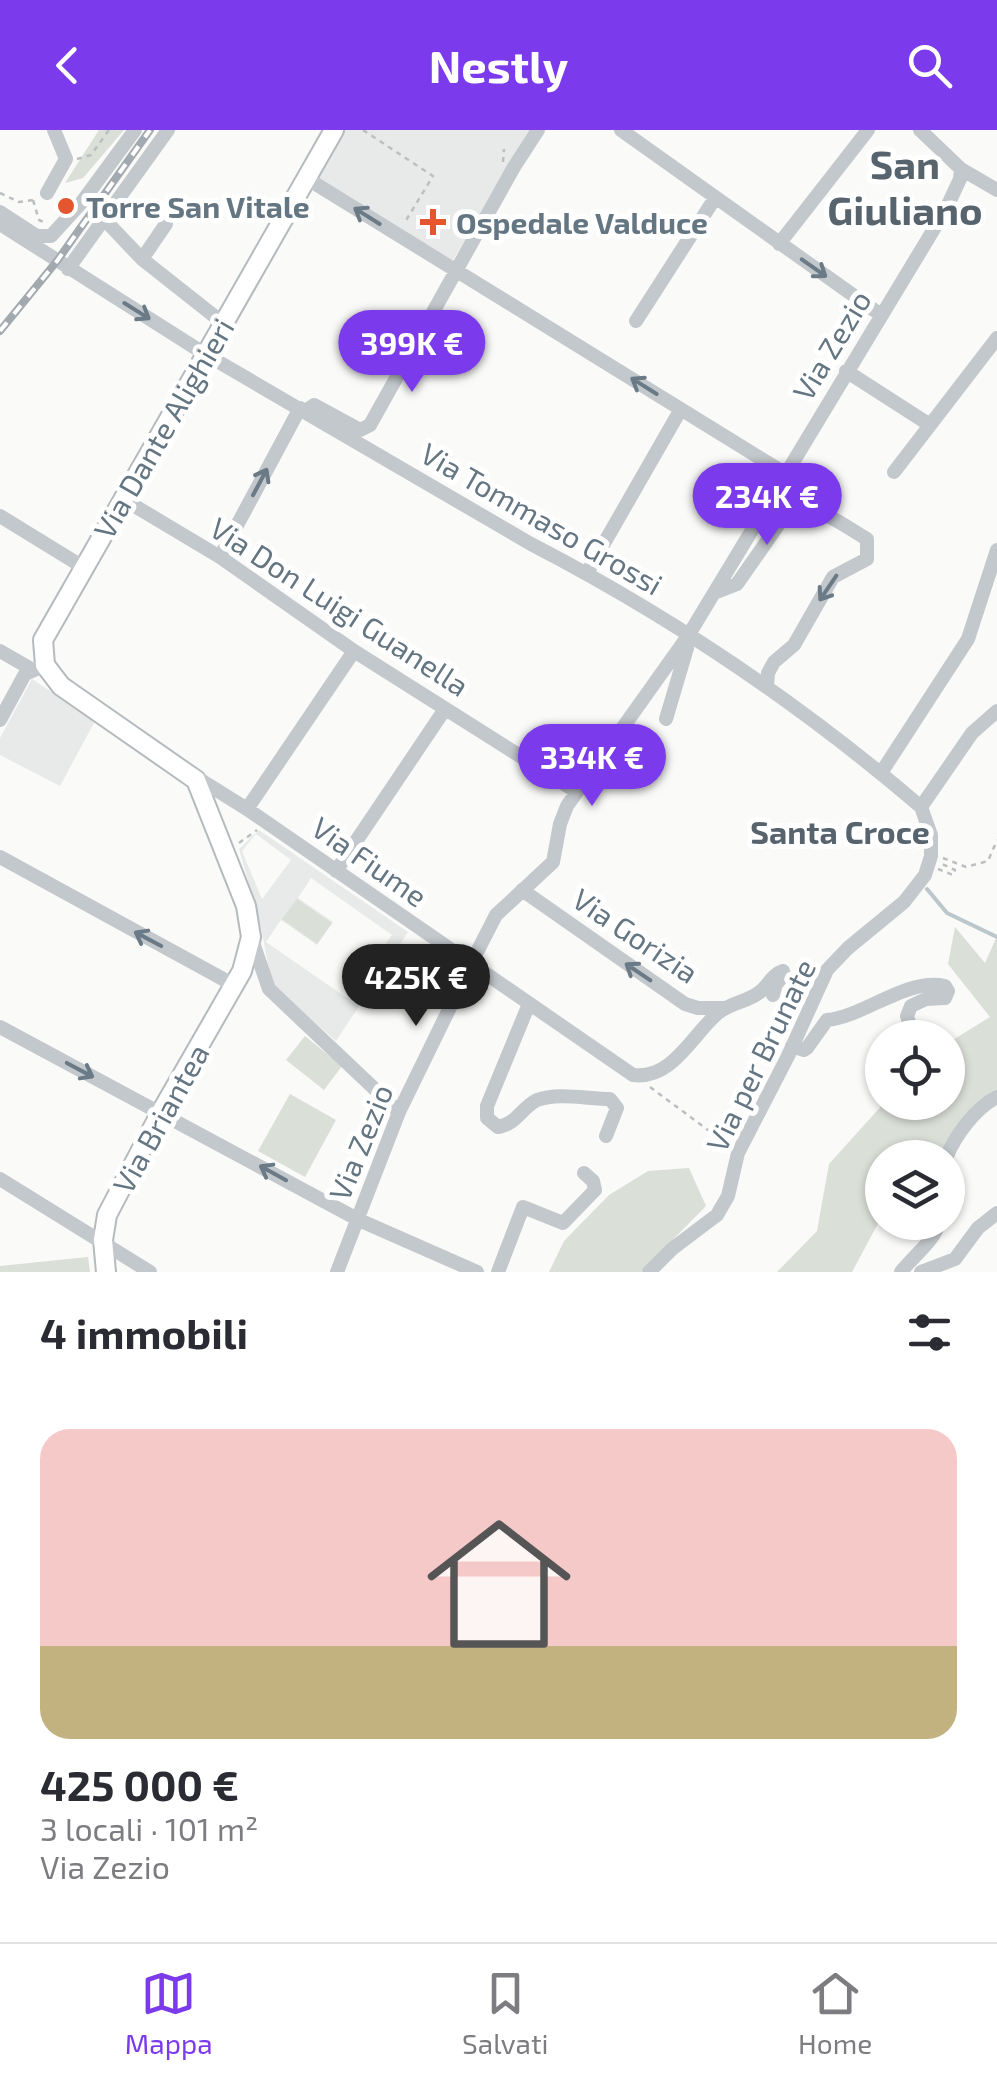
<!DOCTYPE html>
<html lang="it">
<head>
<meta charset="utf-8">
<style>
	body { margin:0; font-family:"Exo 2",sans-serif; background:#f7f7f7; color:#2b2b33; height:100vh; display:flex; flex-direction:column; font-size:38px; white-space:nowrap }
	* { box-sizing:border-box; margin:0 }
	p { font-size:32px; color:#7c7c81 }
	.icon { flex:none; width:55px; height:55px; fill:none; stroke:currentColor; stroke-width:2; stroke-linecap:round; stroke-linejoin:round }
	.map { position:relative; height:1142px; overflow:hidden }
	.panel { display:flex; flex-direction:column; background:#fff; flex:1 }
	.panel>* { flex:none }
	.tools { position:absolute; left:865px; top:890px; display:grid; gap:20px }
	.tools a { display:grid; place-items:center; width:100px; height:100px; border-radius:50%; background:#fff; box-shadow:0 2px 8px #0004; font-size:50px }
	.price { position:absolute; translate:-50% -85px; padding:0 22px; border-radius:35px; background:#7c3aed; color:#fff; font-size:32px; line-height:65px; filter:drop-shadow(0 2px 5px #0008) }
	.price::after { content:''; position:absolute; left:50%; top:60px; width:30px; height:22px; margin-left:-15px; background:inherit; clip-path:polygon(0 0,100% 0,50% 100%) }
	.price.on { background:#222; color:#fff }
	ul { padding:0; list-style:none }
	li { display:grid; align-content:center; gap:20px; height:530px; padding:0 40px }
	li span { display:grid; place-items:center; height:310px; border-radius:30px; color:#555 }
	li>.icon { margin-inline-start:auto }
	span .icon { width:180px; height:180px; fill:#fffc; stroke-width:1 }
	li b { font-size:42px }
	h2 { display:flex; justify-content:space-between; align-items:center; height:120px; padding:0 40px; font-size:42px }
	header { display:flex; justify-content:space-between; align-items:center; height:130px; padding:0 40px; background:#7c3aed; color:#fff; font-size:45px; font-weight:700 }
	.tabs { display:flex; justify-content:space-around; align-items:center; height:140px; border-top:2px solid #e1e1e2; background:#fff; font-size:28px; color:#7c7c81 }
	.tabs a { display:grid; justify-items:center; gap:5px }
	.tabs .on { color:#7c3aed }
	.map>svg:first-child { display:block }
	.built { fill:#e8e9e9; fill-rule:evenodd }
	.green { fill:#dadfd7 }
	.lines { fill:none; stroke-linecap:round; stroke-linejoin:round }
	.stream { stroke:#bbc7cb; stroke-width:4 }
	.major-casing { stroke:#b5babe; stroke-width:22 }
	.path { stroke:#bbbfc2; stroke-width:2.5; stroke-dasharray:5 5; stroke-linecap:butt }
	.minor { stroke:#c3c8cc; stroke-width:14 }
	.major { stroke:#fff; stroke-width:18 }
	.rail-casing { stroke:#a2aab0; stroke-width:8 }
	.rail { stroke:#fff; stroke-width:4; stroke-dasharray:11; stroke-linecap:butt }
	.oneway { stroke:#6a7a87 }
	.poi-dot { fill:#e4572e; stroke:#fff; stroke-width:4 }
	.labels { text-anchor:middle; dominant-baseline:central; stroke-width:10; stroke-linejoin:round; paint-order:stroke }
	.poi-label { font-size:30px; font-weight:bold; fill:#657683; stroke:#fff; text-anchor:start }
	.street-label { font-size:30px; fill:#657683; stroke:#fff }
	.neighbourhood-label { font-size:32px; font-weight:bold; fill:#57646e; stroke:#fff }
	.district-label { font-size:40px; font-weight:bold; fill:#57646e; stroke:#fff }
</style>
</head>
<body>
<header><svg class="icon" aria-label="back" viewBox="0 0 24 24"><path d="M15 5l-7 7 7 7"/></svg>Nestly<svg class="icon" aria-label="search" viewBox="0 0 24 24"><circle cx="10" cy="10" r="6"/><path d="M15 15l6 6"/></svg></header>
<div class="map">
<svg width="997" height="1142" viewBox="0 0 997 1142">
	<rect width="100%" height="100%" fill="#fafaf8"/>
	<path class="built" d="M340,0h194l-81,130 -140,-82z
		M32,549l63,42 -35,65 -60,-31v-17z
		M259,700l149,102 -72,109 -60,-53 -6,-14 -10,-51 -21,-74zM256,704l35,26 -29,39 -20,-48zM311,748l81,57 -14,19 5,4 -15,22 -6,-3 -15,21 -81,-56 15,-22 36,25 16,-23 -35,-24z"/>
	<path class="green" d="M99,0h25l-41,48 -18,5z
		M297,769l35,24 -15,21 -35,-25z
		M955,797l30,36 12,-27v156l-56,65 -59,1v58l-30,56h-75l40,-41 12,-67 55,-61 17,7 7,-7 40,-1v-59l42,-26 -42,-53z
		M305,906l37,30 -18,24 -38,-30z
		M290,964l46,26 -31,57 -47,-26z
		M689,1038l17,38 -65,66h-92l15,-31 45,-46 39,-24z
		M88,1127l2,15h-90v-6z"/>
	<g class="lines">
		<path class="stream" d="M927,759l20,24 50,24"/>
		<g class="major-casing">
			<path id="major" d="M106,1142l-3,-32 4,-25 54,-103 81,-141 9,-34 -5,-31 -50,-126 -135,-94 -16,-21 -2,-25 291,-510"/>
		</g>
		<path class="path" d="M363,0l70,46 -28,46
			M77,29l14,-4 18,-25
			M503,32l1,-13
			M0,63l19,9 14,-2
			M33,70l6,20 7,3
			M239,713l18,-13
			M943,728l23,9 22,-6 9,-21
			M938,739l15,6 2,-5 -15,-7
			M650,957l66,49 19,-8"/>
		<path class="minor" d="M621,0l260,185
			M920,0l41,39 36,21
			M306,48l480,296
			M47,63l19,-34 -12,-29
			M0,82l37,24h14l31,-34 53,-72
			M103,88l39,41 81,64
			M0,94l205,130 326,190c139,72 271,161 390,263l10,28v21l-6,19 -21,27 -56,46 -21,22 -39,86 -50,97 -10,43 -11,19 -45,34 -23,23
			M779,114l89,-114
			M142,129l24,-35
			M68,139l100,-139
			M636,191l79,-123
			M846,241l84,54
			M305,281l9,-6 46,25 10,-5 144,-258 24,-37
			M894,342l103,-134
			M123,369l97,58 134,94 223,141
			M0,386l83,51
			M220,427l80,-149
			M587,443l94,-164
			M714,463l23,-9 51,-73c27,-10 56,15 79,28v20l-34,18 -39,68 -20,17 -6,11 -1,13
			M0,521l33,19
			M666,589l21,-71
			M0,590l25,-46 20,-9
			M881,643l87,-134 29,-89
			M191,644l56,35 386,266c39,5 59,-40 85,-62 13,-11 31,-11 43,-22 8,-7 12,-17 22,-20l1,4 -8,9 -3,11
			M921,677l51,-74 25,-22
			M247,679l107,-158
			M0,727l234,128
			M336,741l109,-162
			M522,760l163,114 13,4h26
			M251,807l18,52 130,123
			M529,874l-42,102v12l11,9c19,-3 23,-19 39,-27 21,-8 51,-1 73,-1l7,9 -11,28
			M0,897l359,193 118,52
			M792,916l12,4 3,-2 20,-28c36,-3 81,-43 118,-34l3,5 -3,7 -19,1 -15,7 -4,10 5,15
			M946,1028c9,-22 29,-50 51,-61
			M0,1049l150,93
			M337,1142l62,-160 78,-160 19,-37 57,-53 7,-38 7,-18 121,-170 258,-427 14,-30 1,-10
			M498,1142l25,-65 40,16 32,-33 -2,-9 -9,-8
			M901,1142c12,-16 34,-31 38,-50
			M921,1142l34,-13 23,-31 19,-15"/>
		<use href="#major" class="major"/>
		<g class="rail-casing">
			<path id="rail" d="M0,201l57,-70 93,-131"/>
		</g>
		<use href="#rail" class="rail"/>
	</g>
	<defs><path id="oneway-shaft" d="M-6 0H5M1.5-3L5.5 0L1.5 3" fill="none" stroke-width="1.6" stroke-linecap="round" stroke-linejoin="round" transform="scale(2.5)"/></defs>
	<g class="oneway">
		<use href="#oneway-shaft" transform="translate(367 86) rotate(-148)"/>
		<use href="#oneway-shaft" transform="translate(814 138) rotate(35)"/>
		<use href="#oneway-shaft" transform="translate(137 181) rotate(32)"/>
		<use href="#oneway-shaft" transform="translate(644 256) rotate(-148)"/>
		<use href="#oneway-shaft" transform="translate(260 352) rotate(-62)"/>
		<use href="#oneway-shaft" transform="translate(828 458) rotate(124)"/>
		<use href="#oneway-shaft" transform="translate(148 809) rotate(-152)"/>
		<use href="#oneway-shaft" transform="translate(638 842) rotate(-146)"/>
		<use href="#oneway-shaft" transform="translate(80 940) rotate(28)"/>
		<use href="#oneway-shaft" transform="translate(273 1043) rotate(-151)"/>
	</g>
	<g class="poi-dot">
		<circle cx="66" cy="76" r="10"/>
		<path d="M428 77h10v10h10v10h-10v10h-10v-10h-10v-10h10z"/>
	</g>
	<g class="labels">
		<g class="poi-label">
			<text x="86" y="76">Torre San Vitale</text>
			<text x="456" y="92">Ospedale Valduce</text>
		</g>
		<g class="street-label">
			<text transform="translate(831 215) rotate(-59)">Via Zezio</text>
			<text transform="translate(163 298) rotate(-60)">Via Dante Alighieri</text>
			<text transform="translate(542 388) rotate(30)">Via Tommaso Grossi</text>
			<text transform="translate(340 476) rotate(33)">Via Don Luigi Guanella</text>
			<text transform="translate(370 731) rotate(35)">Via Fiume</text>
			<text transform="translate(636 805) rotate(34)">Via Gorizia</text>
			<text transform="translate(760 925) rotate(-64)">Via per Brunate</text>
			<text transform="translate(160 988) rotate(-61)">Via Briantea</text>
			<text transform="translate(360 1012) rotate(-68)">Via Zezio</text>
		</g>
		<g class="neighbourhood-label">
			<text x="840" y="701">Santa Croce</text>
		</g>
		<g class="district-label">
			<text x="905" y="33">San<tspan x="905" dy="46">Giuliano</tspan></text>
		</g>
	</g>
</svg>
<div class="tools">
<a><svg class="icon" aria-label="locate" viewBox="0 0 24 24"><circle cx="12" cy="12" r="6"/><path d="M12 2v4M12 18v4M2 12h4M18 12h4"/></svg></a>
<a><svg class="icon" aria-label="layers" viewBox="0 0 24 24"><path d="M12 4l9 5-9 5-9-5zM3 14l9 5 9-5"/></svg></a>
</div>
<b class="price" style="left:412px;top:265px">399K €</b>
<b class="price" style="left:767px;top:418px">234K €</b>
<b class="price" style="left:592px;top:679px">334K €</b>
<b class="price on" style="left:416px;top:899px">425K €</b>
</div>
<section class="panel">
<h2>4 immobili<svg class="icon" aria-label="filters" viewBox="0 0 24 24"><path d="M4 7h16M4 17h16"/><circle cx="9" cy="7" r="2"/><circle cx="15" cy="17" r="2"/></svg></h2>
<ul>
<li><span style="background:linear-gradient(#f6c9c9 70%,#c2b280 0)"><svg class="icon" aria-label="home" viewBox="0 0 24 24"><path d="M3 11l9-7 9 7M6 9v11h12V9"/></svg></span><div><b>425 000 €</b><p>3 locali · 101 m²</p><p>Via Zezio</p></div></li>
</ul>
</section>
<nav class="tabs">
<a class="on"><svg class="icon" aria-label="map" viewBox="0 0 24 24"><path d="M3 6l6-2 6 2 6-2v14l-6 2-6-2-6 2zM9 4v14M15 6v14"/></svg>Mappa</a>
<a><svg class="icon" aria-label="saved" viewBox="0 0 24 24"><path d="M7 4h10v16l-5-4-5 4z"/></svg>Salvati</a>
<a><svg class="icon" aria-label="home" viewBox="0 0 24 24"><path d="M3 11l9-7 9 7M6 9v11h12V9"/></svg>Home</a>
</nav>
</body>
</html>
